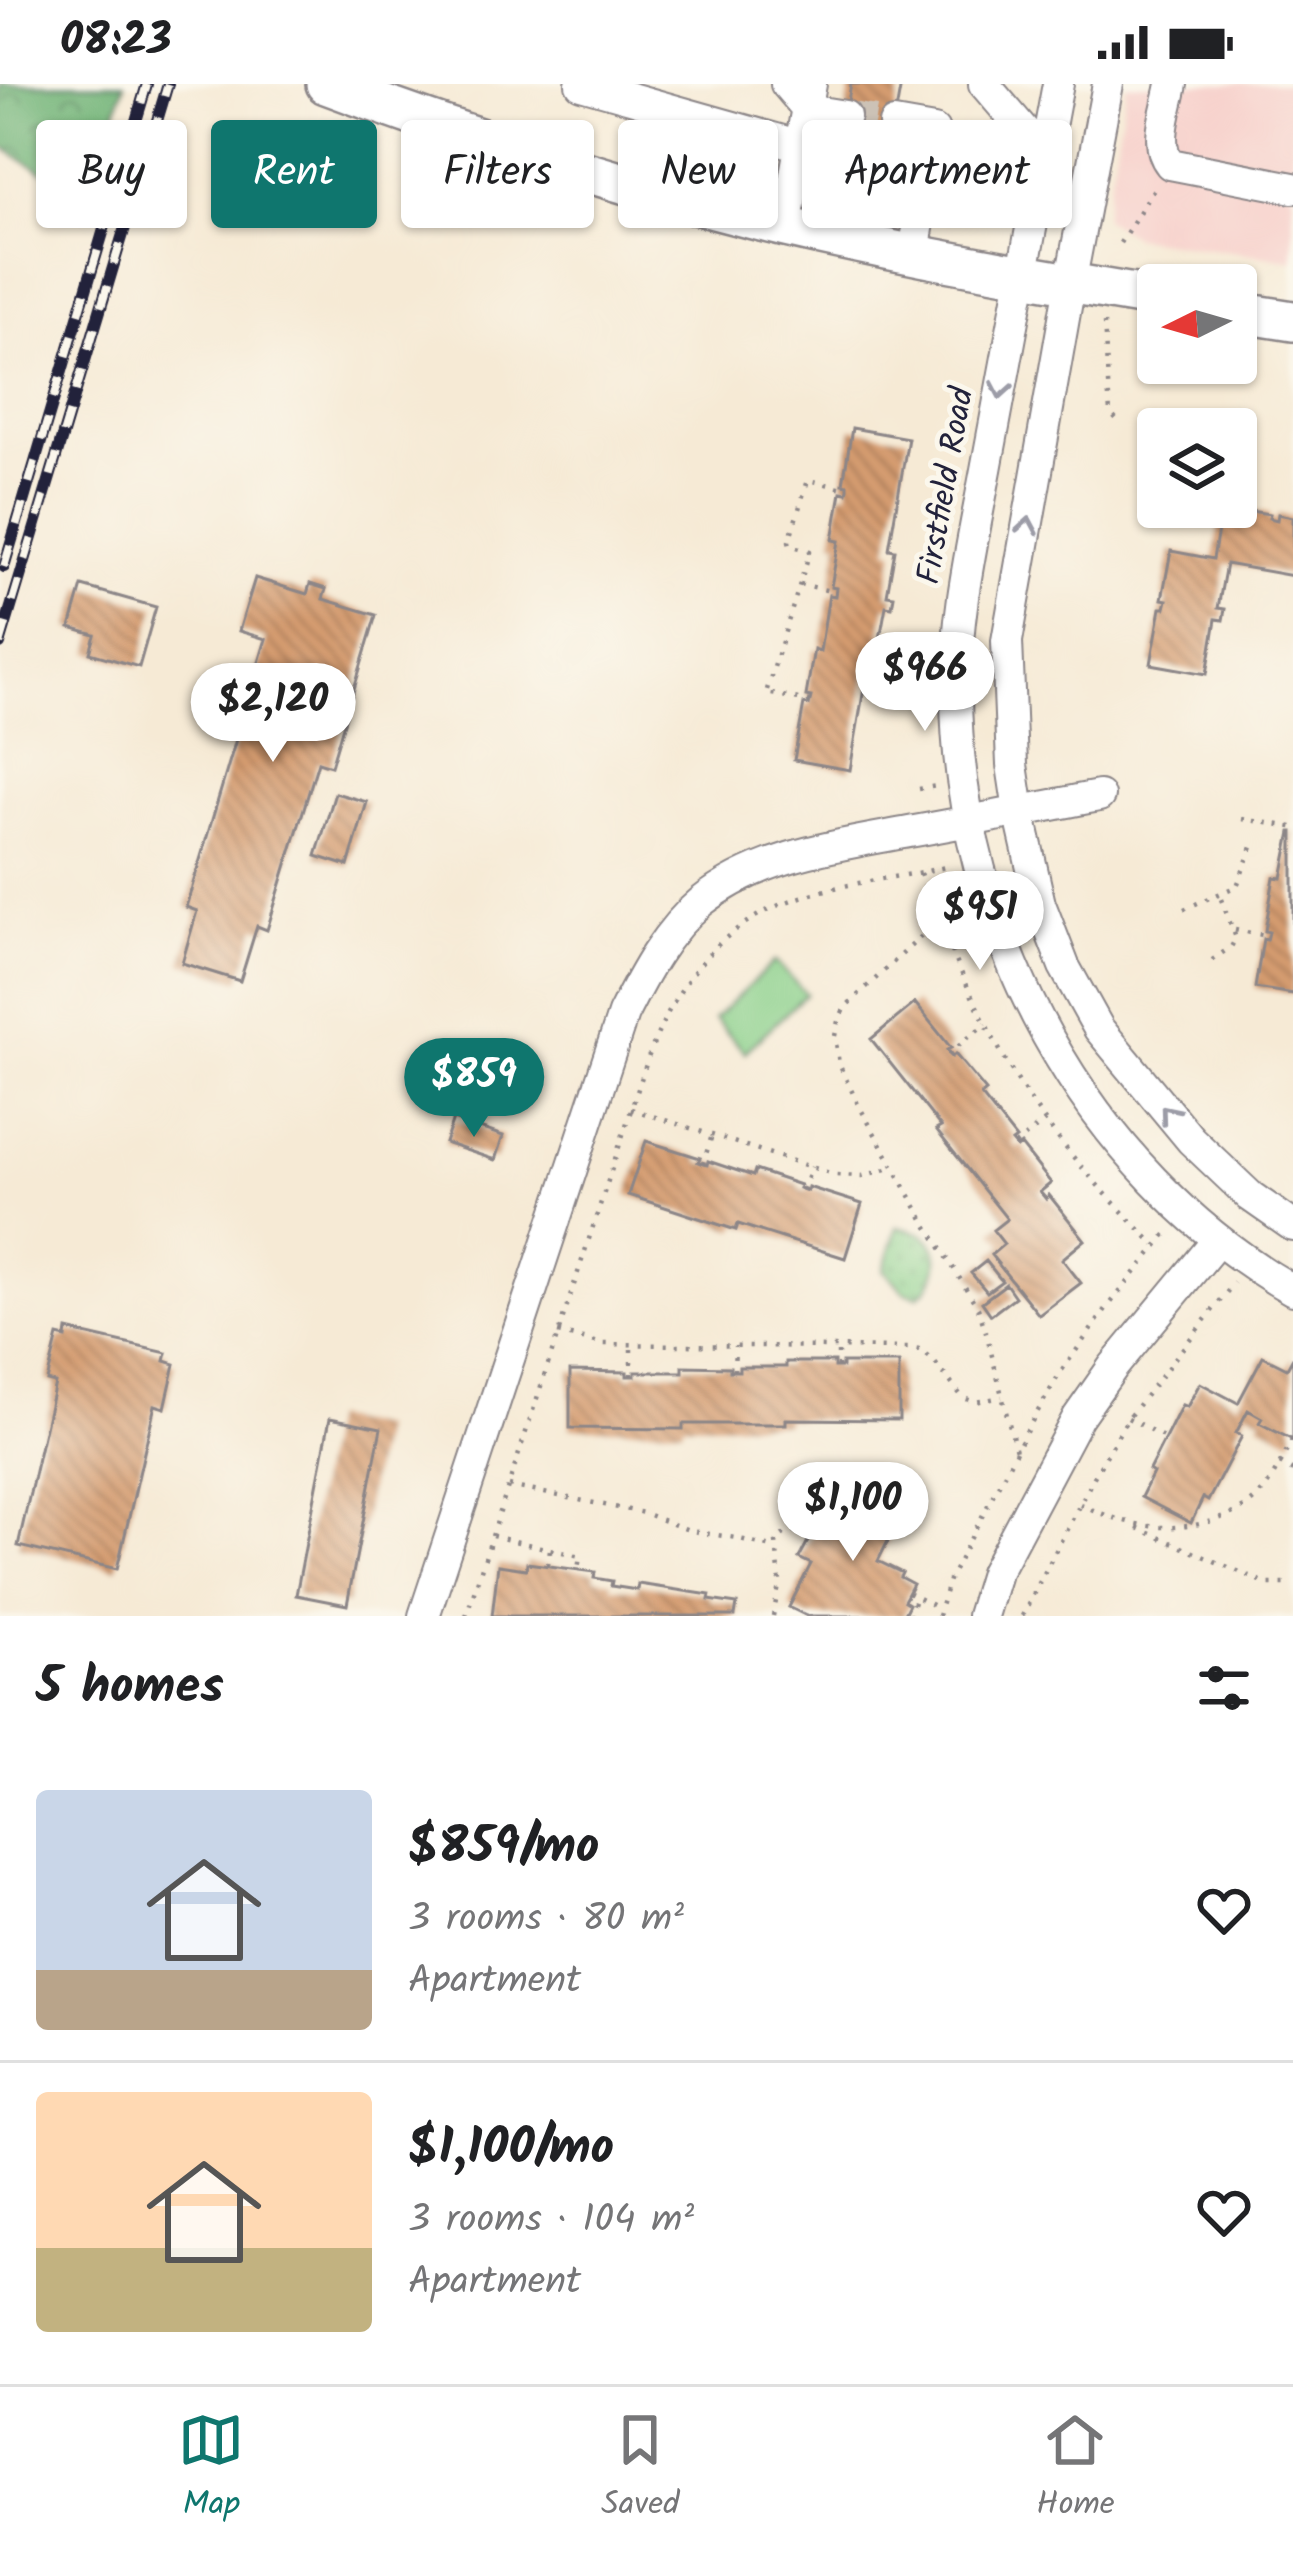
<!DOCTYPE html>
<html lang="en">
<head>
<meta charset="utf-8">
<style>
	body { margin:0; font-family:Kalam,sans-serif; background:#f2f2f2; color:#202124; height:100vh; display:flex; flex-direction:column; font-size:45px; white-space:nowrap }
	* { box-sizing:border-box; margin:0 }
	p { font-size:39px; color:#757577 }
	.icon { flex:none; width:66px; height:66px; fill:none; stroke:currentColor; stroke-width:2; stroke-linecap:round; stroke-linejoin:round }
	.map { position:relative; height:1532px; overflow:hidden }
	.details { display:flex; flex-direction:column; background:#fff; flex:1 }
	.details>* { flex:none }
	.hud { position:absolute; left:36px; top:36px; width:1221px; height:108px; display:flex; gap:24px }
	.needle { width:78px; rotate:265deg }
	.fabs { position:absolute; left:1137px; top:180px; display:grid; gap:24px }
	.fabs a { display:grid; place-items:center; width:120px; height:120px; border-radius:12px; background:#fff; box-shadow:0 3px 9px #0004; font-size:60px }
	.price { position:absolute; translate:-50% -102px; padding:0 27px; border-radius:42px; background:#fff; color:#222; font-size:39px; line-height:78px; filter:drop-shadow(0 3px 6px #0008) }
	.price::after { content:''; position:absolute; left:50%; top:72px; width:36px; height:27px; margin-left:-18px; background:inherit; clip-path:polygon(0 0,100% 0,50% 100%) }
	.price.on { background:#0f766e; color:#fff }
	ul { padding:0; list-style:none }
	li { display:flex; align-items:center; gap:36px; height:300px; padding:0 36px }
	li+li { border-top:3px solid #e0e0e0 }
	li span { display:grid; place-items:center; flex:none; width:336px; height:240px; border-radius:12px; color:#555 }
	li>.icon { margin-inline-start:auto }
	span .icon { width:144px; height:144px; fill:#fffc; stroke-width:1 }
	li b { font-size:51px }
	h2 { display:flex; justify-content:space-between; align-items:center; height:144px; padding:0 36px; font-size:51px }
	.chip { padding:0 42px; border-radius:12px; background:#fff; box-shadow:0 3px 9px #0004; font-size:42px; line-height:108px }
	.chip.on { background:#0f766e; color:#fff }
	.status { display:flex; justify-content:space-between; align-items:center; height:84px; padding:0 60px; background:#fff; direction:ltr }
	.status svg { height:33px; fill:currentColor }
	.dock { display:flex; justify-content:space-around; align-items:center; height:168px; border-top:3px solid #e0e0e0; background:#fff; font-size:33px; color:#757577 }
	.dock a { display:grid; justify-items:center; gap:6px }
	.dock .on { color:#0f766e }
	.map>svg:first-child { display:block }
	.built { fill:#f7d0cb }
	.grass { fill:#89cf89; stroke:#567862; stroke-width:3 }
	.forest { fill:url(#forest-crowns); stroke:#486a58; stroke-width:3 }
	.park { fill:url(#park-dots); stroke:#567862; stroke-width:3 }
	.building { fill:url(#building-back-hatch) }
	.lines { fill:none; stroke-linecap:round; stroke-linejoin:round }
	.minor-tunnel { stroke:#ccc2b6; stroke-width:30; stroke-dasharray:30 15; stroke-linecap:butt }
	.minor-casing { stroke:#8c8688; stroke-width:34 }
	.major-casing { stroke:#8c8688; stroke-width:44 }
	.path { stroke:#8c8688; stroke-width:4.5; stroke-dasharray:3 9; stroke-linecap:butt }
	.minor { stroke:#fff; stroke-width:30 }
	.major { stroke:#fff; stroke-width:39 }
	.rail-casing { stroke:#22223b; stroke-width:12 }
	.rail { stroke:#fbf7ec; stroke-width:8; stroke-dasharray:22; stroke-linecap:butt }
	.oneway { stroke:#9c9ca7 }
	.labels { text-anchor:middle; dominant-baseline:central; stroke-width:10; stroke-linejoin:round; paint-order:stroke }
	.street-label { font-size:33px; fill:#22223b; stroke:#fbf7ec }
</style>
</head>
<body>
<div class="status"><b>08:23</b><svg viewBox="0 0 49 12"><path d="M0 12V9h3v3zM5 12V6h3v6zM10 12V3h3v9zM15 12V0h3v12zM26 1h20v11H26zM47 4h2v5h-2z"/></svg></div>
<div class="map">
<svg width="1293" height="1532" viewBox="0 0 1293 1532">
	<defs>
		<pattern id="forest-crowns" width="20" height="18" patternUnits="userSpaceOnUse" patternTransform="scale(3)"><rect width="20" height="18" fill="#6eb275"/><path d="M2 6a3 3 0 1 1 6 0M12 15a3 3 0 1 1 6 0" fill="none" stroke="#5a9061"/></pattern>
		<pattern id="park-dots" width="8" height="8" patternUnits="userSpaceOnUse" patternTransform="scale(3)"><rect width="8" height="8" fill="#89cf89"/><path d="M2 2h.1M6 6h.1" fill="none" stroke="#76b177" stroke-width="1.8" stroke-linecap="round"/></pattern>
		<pattern id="building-back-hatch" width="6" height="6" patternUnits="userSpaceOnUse" patternTransform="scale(3)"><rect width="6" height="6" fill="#d49b6f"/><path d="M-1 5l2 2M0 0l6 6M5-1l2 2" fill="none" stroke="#ac7e5c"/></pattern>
	</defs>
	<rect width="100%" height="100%" fill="#fbf7ec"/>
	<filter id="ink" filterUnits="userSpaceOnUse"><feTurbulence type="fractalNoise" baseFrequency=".00833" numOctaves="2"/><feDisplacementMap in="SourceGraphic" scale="24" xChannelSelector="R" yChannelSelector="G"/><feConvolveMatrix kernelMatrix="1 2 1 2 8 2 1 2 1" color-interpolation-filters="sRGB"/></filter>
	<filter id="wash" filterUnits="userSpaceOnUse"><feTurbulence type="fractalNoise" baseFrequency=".004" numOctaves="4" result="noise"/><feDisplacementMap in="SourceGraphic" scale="48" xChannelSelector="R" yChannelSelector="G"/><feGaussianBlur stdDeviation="2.7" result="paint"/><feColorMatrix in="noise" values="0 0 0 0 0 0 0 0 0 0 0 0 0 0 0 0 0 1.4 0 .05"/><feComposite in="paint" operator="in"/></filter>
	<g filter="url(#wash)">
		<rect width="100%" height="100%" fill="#f6ead5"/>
		<path class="built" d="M1127,0h166v176l-158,-23 -31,-19z"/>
		<path class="grass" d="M775,877l31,33 -61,58 -31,-33z"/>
		<path class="forest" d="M0,0h124l-34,116 -90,-54z"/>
		<path class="park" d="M897,1143c8,2 21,4 28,9 21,16 12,48 -7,60l-13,-4 -21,-22z"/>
		<g id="blocks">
			<path class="building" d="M851,0h50l-11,61 -48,-9z
				M852,344l56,10 -19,111 6,1 -8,45 7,1 -2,11 -6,-1 -10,54 -7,-1 -19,111 -56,-10 10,-56 5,1 2,-8 -5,-1 8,-47 6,2 9,-56 6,1 1,-8 -5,-1 8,-46 -6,-1 8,-48 6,1 1,-4v-4l-5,-1z
				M1222,423l48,7 -1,4 8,2 1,-6 15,3v59l-67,-12 -8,44 7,1 -2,11 -7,-1 -9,55 -56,-10 10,-56h4l2,-8 -5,-1 9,-48 42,8z
				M255,494l52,16 3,-10 16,5 -3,10 53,16 -45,151 -13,-4 -51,168 -10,-4 -17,55 -58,-18 15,-52 -11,-4 80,-268 -27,-8z
				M82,502l74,21 -17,60 -49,-14 5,-18 -25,-7z
				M335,709l32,9 -19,64 -32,-10z
				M1291,748h2v162l-38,-6 8,-49 4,1 2,-8 -4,-1 9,-54 8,1z
				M915,919l36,45 -4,2 2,4 3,3 3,-3 31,37 -5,4 35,44 -4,3 5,6 4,-3 30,38 -11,9 6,7 3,-4 36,45 -23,19 19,24 -42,32 -48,-60 13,-11 -11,-14 14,-11 -71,-89 5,-3 -70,-88z
				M453,1035l50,17 -8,24 -50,-17z
				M646,1057l54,17 -2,4 5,2 4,1 1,-4 45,15 2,-6 45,15 -1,3 8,3 1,-4 54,17 -17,54 -107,-34 -2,6 -108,-35z
				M986,1177l16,20 -15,11 -16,-19z
				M1006,1200l9,13 -24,18 -9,-13z
				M67,1246l100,23 -2,8 10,3 -10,44 -10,-3 -38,164 -99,-23 37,-163 -8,-2 11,-45 8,2z
				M1263,1272l24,12 6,-11v83l-34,-17 3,-5 -14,-8 -12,23 6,3 -34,65 -5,-3 -12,25 -50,-26 12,-24 -4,-3 33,-65 5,2 13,-24 38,20z
				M786,1278h48v5h8v-4h57v57l-113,-1v5h-103v5l-113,-1v-57l57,1v4h8v-4h48v-6l47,1v4h9v-4h47z
				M330,1334l51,10 -34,177 -51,-10z
				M849,1403l53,26 -24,48 24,12 -2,4 13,7 -9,17 5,3 -6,12h-96l-18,-9 22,-43 -12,-6 15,-28 11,5z
				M527,1479l68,9 -1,6 18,3 -1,5 26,4 1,-6 72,11 -1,5 28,4 -2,12h-243l6,-51 28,4z"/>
		</g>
	</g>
	<g filter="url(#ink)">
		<use href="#blocks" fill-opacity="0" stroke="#8c8688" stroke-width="3"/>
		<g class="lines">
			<path class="minor-tunnel" d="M845,32l49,8"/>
			<g class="minor-casing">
				<path id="minor" d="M581,0l220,62 127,21 -14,86
					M786,0l22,26 37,6
					M984,0l61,71
					M1058,0c-23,125 -47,250 -70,375 -14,77 -33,155 -32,234 1,236 130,479 337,597
					M1108,0l-38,200 -63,357 5,124 7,46 21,93 24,62 35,63 92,111 59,56 43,30
					M1172,0c-4,24 -19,60 -2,80l123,24
					M894,40l40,7 -6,36
					M786,142l25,-142
					M424,1532l199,-602c20,-40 43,-83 78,-112 59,-47 137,-57 208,-70 63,-11 126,-24 190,-36
					M982,1532l13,-43 83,-156 35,-50 104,-126"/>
			</g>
			<g class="major-casing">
				<path id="major" d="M326,0c119,45 242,84 366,119 152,42 310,69 466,95
					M1236,228l57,9"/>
			</g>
			<path class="path" d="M1120,159l35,-56
				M1104,239l6,90 10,11
				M800,500l35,8
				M810,617l-44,-8 44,-142 -20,-6 -1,-4 19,-61 40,9
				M919,705l18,-3
				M1242,735l51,8
				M920,789c30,77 63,156 109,225 36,54 80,101 126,147
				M1184,825l53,-23 15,-39
				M939,836l-94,87 -7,14 -3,15 4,28 19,40 64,113 56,91 8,24 30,119
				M1235,846l33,6
				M1212,876l19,-13 5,-9 -17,-44
				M949,970l37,-31
				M631,1025l205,66 26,1 32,-9
				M1015,1061l30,-24
				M703,1080l9,-29
				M803,1106l9,-23
				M558,1249l46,11 305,4 10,2 13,9 31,39 12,4 27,-5
				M838,1283v-20
				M734,1287l1,-25
				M631,1292v-32
				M1128,1334l37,20
				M1280,1379l13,8
				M509,1402l135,27 47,18 45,7 40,10
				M1080,1420c42,20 82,30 128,18 18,-5 36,-12 50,-26 15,-15 24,-37 34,-56
				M1137,1444l131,56h25
				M492,1452l88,20 -2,14
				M548,1481l2,-16
				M908,1509l32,16
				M466,1532l182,-558c27,-73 70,-133 147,-159 50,-17 104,-21 155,-33
				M773,1532l7,-35 -4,-39c9,-13 22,-13 36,-8
				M909,1532l6,-17
				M938,1532l11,-36 78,-150 33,-57 46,-64 62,-77
				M1022,1532l72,-139 34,-59 106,-135"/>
			<use href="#minor" class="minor"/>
			<use href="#major" class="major"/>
			<g class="rail-casing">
				<path id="rail" d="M4,483l143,-483
					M0,560l168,-560"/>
			</g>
			<use href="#rail" class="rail"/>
		</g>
		<defs><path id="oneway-chevron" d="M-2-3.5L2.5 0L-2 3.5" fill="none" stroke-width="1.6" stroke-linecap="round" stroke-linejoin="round" transform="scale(3)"/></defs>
		<g class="oneway">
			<use href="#oneway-chevron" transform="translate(1001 306) rotate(100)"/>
			<use href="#oneway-chevron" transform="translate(1028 442) rotate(-80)"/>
			<use href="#oneway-chevron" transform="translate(1168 1029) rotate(-130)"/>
		</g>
	</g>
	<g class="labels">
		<g class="street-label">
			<text transform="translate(947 402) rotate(-80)">Firstfield Road</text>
		</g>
	</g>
</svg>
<div class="fabs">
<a><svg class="needle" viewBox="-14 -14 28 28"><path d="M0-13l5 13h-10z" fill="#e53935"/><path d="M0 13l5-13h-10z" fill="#757577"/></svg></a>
<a><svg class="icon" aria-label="layers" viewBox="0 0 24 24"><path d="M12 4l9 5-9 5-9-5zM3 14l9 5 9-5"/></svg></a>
</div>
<b class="price" style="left:925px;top:650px">$966</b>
<b class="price" style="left:273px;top:681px">$2,120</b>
<b class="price" style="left:980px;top:889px">$951</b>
<b class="price on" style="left:474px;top:1056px">$859</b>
<b class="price" style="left:853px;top:1480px">$1,100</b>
<div class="hud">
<a class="chip">Buy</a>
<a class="chip on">Rent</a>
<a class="chip">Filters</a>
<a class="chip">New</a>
<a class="chip">Apartment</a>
</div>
</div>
<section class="details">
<h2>5 homes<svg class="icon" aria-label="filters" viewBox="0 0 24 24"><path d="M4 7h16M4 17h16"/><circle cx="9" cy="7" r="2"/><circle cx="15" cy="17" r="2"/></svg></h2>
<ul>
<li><span style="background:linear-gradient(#c9d6e8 75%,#b9a48a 0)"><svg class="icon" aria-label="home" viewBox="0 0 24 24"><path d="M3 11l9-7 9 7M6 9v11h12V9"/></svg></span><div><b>$859/mo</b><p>3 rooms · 80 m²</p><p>Apartment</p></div><svg class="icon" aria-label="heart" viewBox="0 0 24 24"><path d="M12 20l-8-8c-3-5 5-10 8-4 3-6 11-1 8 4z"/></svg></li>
<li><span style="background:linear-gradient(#ffd9b3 65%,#c2b280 0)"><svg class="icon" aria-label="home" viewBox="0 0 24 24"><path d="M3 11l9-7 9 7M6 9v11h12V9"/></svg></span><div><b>$1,100/mo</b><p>3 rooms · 104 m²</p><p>Apartment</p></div><svg class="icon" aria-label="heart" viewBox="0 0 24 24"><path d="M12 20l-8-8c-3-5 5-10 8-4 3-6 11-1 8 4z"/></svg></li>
</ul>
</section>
<nav class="dock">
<a class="on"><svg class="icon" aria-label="map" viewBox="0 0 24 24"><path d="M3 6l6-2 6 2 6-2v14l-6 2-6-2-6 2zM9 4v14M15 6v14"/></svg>Map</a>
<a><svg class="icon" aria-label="saved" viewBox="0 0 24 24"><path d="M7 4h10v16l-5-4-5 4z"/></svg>Saved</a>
<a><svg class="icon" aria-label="home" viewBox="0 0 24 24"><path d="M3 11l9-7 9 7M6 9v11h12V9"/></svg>Home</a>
</nav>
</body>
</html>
